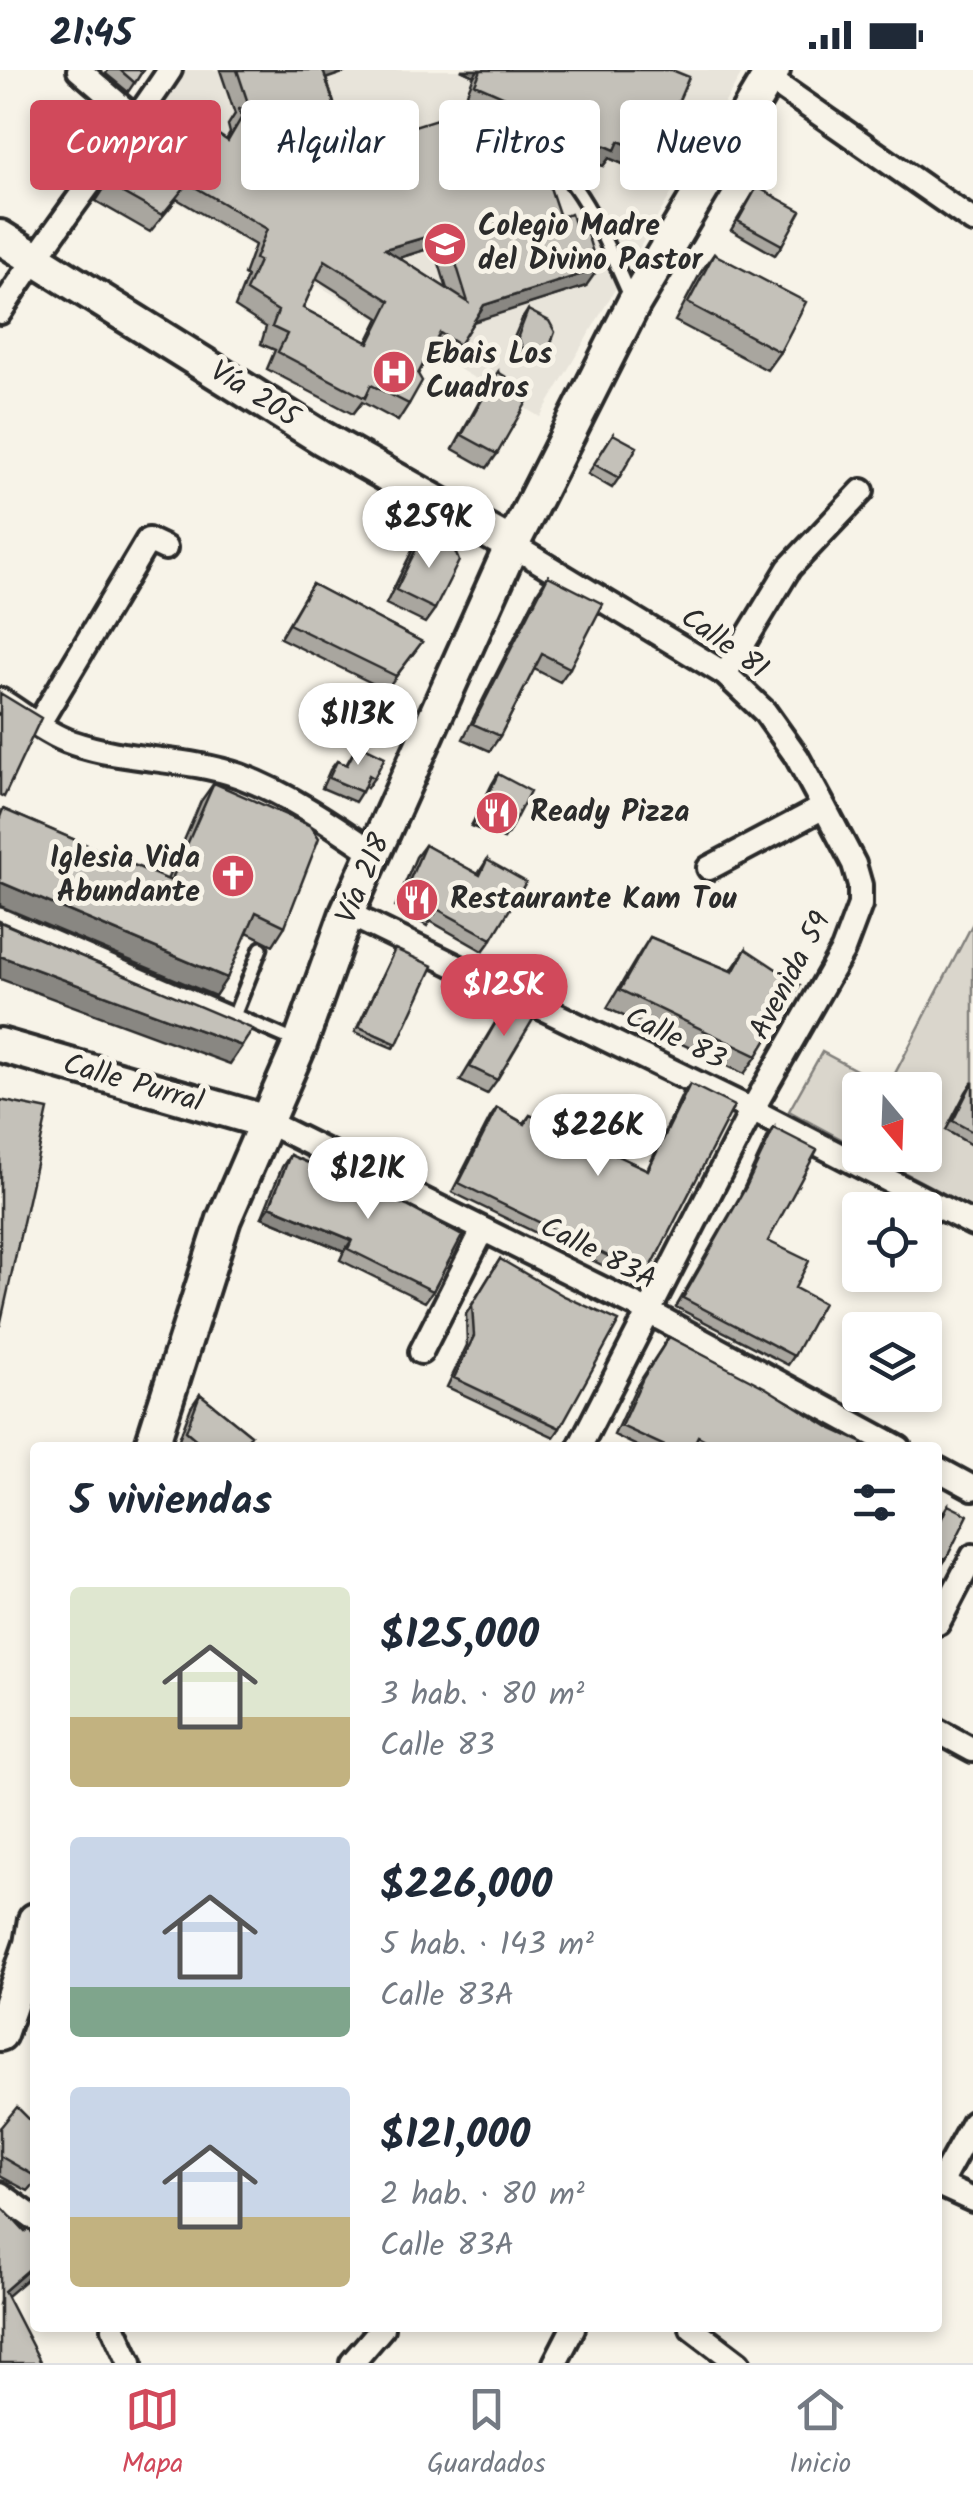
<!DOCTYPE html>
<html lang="es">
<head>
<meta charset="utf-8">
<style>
	body { margin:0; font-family:Kalam,sans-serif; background:#f6f6f7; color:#1f2937; height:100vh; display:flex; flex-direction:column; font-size:38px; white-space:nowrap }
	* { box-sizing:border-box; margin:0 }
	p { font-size:32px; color:#747a83 }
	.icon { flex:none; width:55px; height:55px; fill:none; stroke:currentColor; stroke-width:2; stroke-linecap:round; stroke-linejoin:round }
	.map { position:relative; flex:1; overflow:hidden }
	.side { position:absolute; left:30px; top:1372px; width:912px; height:890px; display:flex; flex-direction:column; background:#fff; border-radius:10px; box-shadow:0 5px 15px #0003 }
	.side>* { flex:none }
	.top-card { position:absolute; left:30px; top:30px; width:915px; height:90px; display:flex; gap:20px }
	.needle { width:65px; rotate:161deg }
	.controls { position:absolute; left:842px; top:1002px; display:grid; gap:20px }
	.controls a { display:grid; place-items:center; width:100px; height:100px; border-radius:10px; background:#fff; box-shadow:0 5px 15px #0003; font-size:50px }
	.price { position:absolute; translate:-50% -85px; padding:0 22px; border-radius:35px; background:#fff; color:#222; font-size:32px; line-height:65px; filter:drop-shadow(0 2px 5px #0008) }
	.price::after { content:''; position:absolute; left:50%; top:60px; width:30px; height:22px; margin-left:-15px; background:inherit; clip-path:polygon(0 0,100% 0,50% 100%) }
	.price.selected { background:#d1495b; color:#fff }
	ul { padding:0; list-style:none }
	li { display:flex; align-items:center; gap:30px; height:250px; padding:0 40px }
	li span { display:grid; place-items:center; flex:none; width:280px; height:200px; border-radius:10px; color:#555 }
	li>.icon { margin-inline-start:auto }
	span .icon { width:120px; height:120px; fill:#fffc; stroke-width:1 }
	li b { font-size:42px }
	h2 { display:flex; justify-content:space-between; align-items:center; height:120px; padding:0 40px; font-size:42px }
	.pill { padding:0 35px; border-radius:10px; background:#fff; box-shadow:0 5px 15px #0003; font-size:35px; line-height:90px }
	.pill.selected { background:#d1495b; color:#fff }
	.status { display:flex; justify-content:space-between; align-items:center; height:70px; padding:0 50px; background:#fff; direction:ltr }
	.status svg { height:28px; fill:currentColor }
	.menu { display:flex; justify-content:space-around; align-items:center; height:140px; border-top:2px solid #e0e1e3; background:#fff; font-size:28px; color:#747a83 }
	.menu a { display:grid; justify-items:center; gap:5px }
	.menu .selected { color:#d1495b }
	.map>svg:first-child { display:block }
	.built { fill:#e8e4da }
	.green { fill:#dad6cc; stroke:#82807c; stroke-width:2.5 }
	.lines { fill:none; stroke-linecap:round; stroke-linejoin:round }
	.lane-casing { stroke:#2b2b2b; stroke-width:19 }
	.street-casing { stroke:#2b2b2b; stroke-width:30 }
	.secondary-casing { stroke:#2b2b2b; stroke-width:40 }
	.lane { stroke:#f7f3e8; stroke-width:11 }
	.street { stroke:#f7f3e8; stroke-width:22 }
	.secondary { stroke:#f7f3e8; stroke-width:32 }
	.wall { fill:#a9a69f; stroke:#2b2b2b; stroke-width:2.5; fill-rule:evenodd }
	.shaded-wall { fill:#898782; stroke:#2b2b2b; stroke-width:2.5 }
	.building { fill:#c4c1b9; stroke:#2b2b2b; stroke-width:2.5; fill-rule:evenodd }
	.labels { text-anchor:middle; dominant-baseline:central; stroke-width:10; stroke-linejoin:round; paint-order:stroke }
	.poi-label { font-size:30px; font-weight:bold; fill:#2b2b2b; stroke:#f7f3e8; text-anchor:start }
	.street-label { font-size:30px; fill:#2b2b2b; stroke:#f7f3e8 }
</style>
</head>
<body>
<div class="status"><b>21:45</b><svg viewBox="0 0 49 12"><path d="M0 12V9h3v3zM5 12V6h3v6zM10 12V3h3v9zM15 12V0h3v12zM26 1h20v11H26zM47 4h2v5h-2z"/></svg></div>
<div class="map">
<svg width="973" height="2293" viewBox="0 0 973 2293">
	<rect width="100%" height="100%" fill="#f7f3e8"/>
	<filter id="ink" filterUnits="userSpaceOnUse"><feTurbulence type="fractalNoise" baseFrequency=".01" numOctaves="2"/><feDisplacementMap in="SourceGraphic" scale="20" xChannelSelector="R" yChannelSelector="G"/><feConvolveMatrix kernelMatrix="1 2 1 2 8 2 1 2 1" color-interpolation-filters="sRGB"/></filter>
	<g filter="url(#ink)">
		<path class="built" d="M184,0h560l-204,347 -421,-250z"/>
		<path class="green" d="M973,853v286l-101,-54h53v-65h-65v59l-71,-38 33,-59 66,35z"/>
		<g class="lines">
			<g class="lane-casing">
				<path id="lane" d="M487,55c16,7 36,13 50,23 48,34 71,101 95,152
					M0,844l299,129
					M234,946l27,-68"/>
			</g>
			<g class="street-casing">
				<path id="street" d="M79,0l58,50
					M768,8l205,143
					M0,242c53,-84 116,-160 170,-242
					M512,475l213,129 40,38 32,45 27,50 30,57 6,21v20l-17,45 -91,160 -173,338
					M725,604l64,-106 73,-77
					M0,630c23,14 48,35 73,43 55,19 113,14 167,33 48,18 92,48 134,77
					M39,653l109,-183 17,8
					M709,798l115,-61
					M347,843l405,197 221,114
					M267,1052l380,189 252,137
					M421,1282l62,-122
					M938,1399l35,19
					M938,1553l35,-67
					M938,1661l35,19
					M938,2114l35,16
					M939,2115l34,-62
					M0,2124l35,25
					M114,2258l16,35
					M692,2258l46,35
					M352,2293l30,-35
					M555,2293l18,-35"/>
			</g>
			<g class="secondary-casing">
				<path id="secondary" d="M0,167l322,201 190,107
					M0,975l267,77
					M151,1378l73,-229 76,-175 47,-131 165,-368 122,-242 139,-233
					M0,1964l31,-90 4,-24"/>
			</g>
			<use href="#lane" class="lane"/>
			<use href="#street" class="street"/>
			<use href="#secondary" class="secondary"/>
		</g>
		<path class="wall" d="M108,0h35l-15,22 -22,-18z
			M220,0h131l-25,8 26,82 22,-6v-2l11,-17 104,27 71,55 26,69 -112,35 -27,40 -16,-10 -13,23 -9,30 -11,17 -36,-19 -9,12 -86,-45 8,-19 -14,-6 5,-17 -31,-20 12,-30 -3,-2 11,-30 -78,-46 -27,33 -54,-31 11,-17 50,-53 12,-17 34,21 23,5 4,-7 -2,-8 7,-11zM434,177l13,42 -48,-31zM316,208l63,40 -12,24 -64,-34z
			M461,0h211l-17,86 -11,17 -35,-15 -6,8 -116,-50 3,-4 -26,-12 10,-24z
			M757,117l25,58 -7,10 -44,-25z
			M714,184l66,98 -13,18 -92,-49 26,-49z
			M528,240l14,49 -17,3 -9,-6 -5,-11 11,-26z
			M498,302l-1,82 -10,14 -34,-19 35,-63z
			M613,364l6,44 -7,10 -24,-14z
			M425,461l10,78 -10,14 -39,-19 29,-59z
			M548,506l22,92 -10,14 -26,-13 -34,67 -10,15 -27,-12 75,-148z
			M312,514l110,58 -36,48 -106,-52z
			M358,674l16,34 -7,10 -2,-2 -10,16 -33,-14 8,-18 7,-9 9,4z
			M498,704l12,56 -6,9 -33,-13 21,-42z
			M214,713l71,143 -12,19 -26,-13 -32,64 -215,-90v-92l3,-5 164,71 34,-79z
			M425,775l53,29 9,-14 5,79 -9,12 -53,-30 -3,5 -32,-19 21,-50z
			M650,867l81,34 15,-22 11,107 -13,18 -137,-66 31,-52z
			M395,879l2,95 -4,4 -38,-16z
			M510,928l-13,82 -10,14 -27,-13z
			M972,1013h1v63l-27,-16 20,-38z
			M690,1014l-43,191 -6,9 -189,-92 38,-74 7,-10 27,15 6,-8 117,55 36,-77z
			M774,1058l-6,113 26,115 -6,9 -112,-58 64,-111 27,-58z
			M290,1085l143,136 -8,11 -85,-42 4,-9 -82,-34 20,-50z
			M500,1189l60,169 -6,9 -107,-50 20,-42 -1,-31z
			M669,1267l192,111h-220l-27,-13 22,-48z
			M200,1324l51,41 -9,13h-60l-5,-4 14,-37z
			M948,1435l-2,54 -6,9 -2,-1v-50l1,1z
			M35,2055v58l-7,8 -28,-15v-48z"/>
		<path class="shaded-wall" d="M320,0h31l-40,14z
			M461,0h17l-4,6z
			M498,29l121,42 36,15 -11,17 -35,-15 -6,8 -116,-50z
			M446,161l-12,16 -61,19 12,-17z
			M598,199l-12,17 -113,36 11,-17z
			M549,279l-7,10 -17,3 7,-9z
			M478,746l32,14 -6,9 -33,-13z
			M0,812l227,96 -12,18 -215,-90z
			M0,886l242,90 -12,18 -230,-85z
			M270,1136l82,34 -8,11 -82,-34z
			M35,2194v8l-35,30 4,-11z"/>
		<path class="building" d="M120,0h23l-8,13z
			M237,0h86l29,90 37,-11 -4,-14 87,-27 17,54 47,-16 24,71 11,-3 4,13 9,-3 14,45 -114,36 -25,40 -19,-12 -22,41 4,7 -13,23 -38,-19 -6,13 -87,-46 9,-18 -15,-7 6,-16 -32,-20 13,-30 -4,-2 12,-30 -79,-46 -26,32 -55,-31 43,-57 9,5 10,-18 34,21 5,-7 20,13 14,-24 -3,-8 10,-3zM446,161l22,71 -83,-53zM325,190l65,41 -21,42 -66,-35z
			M481,0h191l17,7 -34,79 -36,-15 -4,9 -117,-51 7,-2 -30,-13z
			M757,117l44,24 -19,34 -44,-24z
			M714,184l92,48 -26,50 -92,-49z
			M528,240l21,11 6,11 -6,17 -17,4 -10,-6 -4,-11z
			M498,302l34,21 -35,61 -35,-19z
			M613,364l24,13 -18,31 -25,-14z
			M425,461l27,13 7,17 -24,48 -39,-19z
			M548,506l55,28 -33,64 -28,-14 -42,82 -27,-12z
			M312,514l110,58 -26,34 -107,-52z
			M0,623l41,25 -37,79 -4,-2z
			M358,674l27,13 -11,21 -5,-3 -7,17 -33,-14 8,-17 10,4z
			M498,704l32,17 -20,39 -32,-14z
			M214,713l97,43 8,12 -34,88 -29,-14 -29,66 -227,-96v-65l3,-8 168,72z
			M425,775l55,30 7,-15 39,22 -34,57 -55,-30 -2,5 -32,-19z
			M0,852l253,107 -11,17 -242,-90z
			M650,867l83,35 13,-23 54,36 -43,71 -137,-66z
			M395,879l38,17 -36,78 -38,-17z
			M510,928l28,13 -41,69 -27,-13z
			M972,1013h1v49l-20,-11z
			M690,1014l44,22 -87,169 -188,-92 38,-75 28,16 5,-9 118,55z
			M0,1030l48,10 -48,216z
			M774,1058l43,22 -49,91 41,20 -14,27 28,15 -29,53 -111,-58 63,-111z
			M290,1085l117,51 55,30 -29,55 -85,-42 4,-9 -82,-34z
			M500,1189l64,37 55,25 -59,107 -106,-50 20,-42 -2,-31z
			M669,1267l97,51 64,40 33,15 -2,5h-141l-22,-12 -6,12h-23l-48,-22 22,-48z
			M200,1324l51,41 -10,13h-35l-20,-17z
			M948,1435l20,10 -22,44 -8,-4v-38l3,3z
			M17,2037l18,18v51l-35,-20v-28z
			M0,2135l25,27 4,-3 6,7v28l-31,27 37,72h-41z"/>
	</g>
	<defs>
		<g id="university-disc" transform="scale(2.25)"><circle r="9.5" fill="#d1495b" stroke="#f7f3e8"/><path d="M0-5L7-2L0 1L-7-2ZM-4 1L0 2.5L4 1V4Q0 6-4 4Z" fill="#fff"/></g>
		<g id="hospital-disc" transform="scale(2.25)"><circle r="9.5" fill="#d1495b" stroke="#f7f3e8"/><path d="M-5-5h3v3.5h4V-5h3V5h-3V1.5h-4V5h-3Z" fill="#fff"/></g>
		<g id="restaurant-disc" transform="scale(2.25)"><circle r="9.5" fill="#d1495b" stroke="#f7f3e8"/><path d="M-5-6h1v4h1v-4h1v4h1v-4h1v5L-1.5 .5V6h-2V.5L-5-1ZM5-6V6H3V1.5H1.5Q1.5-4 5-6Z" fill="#fff"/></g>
		<g id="church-disc" transform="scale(2.25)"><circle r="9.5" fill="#d1495b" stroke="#f7f3e8"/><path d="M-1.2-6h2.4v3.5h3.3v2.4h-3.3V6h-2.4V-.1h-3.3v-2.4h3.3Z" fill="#fff"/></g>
	</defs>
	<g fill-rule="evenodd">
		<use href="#university-disc" x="445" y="174"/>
		<use href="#hospital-disc" x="394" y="302"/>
		<use href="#restaurant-disc" x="497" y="743"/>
		<use href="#church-disc" x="233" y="806"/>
		<use href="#restaurant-disc" x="417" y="830"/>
	</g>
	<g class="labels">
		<g class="poi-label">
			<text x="478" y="157">Colegio Madre<tspan x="478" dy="34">del Divino Pastor</tspan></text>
			<text x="426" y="285">Ebais Los<tspan x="426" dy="34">Cuadros</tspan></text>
			<text x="530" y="743">Ready Pizza</text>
			<text x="200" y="789" text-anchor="end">Iglesia Vida<tspan x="200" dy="34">Abundante</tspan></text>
			<text x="450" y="830">Restaurante Kam Tou</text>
		</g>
		<g class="street-label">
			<text transform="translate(254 325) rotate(32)">Vía 205</text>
			<text transform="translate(724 574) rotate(36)">Calle 81</text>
			<text transform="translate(364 809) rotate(-67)">Vía 218</text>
			<text transform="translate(791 906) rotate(-62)">Avenida 59</text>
			<text transform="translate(675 969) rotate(26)">Calle 83</text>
			<text transform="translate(133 1014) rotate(16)">Calle Purral</text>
			<text transform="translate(598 1184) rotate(27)">Calle 83A</text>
		</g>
	</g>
</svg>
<div class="controls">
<a><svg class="needle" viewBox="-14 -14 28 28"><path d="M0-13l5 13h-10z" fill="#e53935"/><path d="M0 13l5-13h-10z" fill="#747a83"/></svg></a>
<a><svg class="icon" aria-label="locate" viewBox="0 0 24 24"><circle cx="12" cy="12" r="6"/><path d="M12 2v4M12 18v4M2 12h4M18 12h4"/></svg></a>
<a><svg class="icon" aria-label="layers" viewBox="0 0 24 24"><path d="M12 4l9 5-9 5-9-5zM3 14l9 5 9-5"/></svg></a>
</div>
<b class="price" style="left:429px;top:501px">$259K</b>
<b class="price" style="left:358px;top:698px">$113K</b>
<b class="price selected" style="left:504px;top:969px">$125K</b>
<b class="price" style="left:598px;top:1109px">$226K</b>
<b class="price" style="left:368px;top:1152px">$121K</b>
<div class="top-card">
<a class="pill selected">Comprar</a>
<a class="pill">Alquilar</a>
<a class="pill">Filtros</a>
<a class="pill">Nuevo</a>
</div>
<section class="side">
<h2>5 viviendas<svg class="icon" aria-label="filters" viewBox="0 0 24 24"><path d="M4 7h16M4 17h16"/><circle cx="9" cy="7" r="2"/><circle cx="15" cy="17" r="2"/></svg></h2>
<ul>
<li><span style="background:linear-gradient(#dfe7d0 65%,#c2b280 0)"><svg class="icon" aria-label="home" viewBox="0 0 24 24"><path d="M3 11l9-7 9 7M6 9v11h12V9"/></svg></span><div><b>$125,000</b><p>3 hab. · 80 m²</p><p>Calle 83</p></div></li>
<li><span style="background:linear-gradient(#c9d6e8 75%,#7fa58c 0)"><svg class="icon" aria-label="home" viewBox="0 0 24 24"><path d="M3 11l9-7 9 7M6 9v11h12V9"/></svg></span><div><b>$226,000</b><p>5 hab. · 143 m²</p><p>Calle 83A</p></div></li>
<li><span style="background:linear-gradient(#c9d6e8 65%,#c2b280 0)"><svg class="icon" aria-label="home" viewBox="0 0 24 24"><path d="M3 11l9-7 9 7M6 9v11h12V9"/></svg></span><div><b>$121,000</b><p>2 hab. · 80 m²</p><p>Calle 83A</p></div></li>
</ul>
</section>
</div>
<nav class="menu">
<a class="selected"><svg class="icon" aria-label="map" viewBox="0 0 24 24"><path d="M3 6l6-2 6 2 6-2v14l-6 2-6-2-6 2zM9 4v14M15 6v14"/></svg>Mapa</a>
<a><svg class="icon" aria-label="saved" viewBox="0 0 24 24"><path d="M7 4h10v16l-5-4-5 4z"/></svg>Guardados</a>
<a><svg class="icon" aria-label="home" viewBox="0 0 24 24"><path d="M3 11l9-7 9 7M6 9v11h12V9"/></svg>Inicio</a>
</nav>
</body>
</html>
